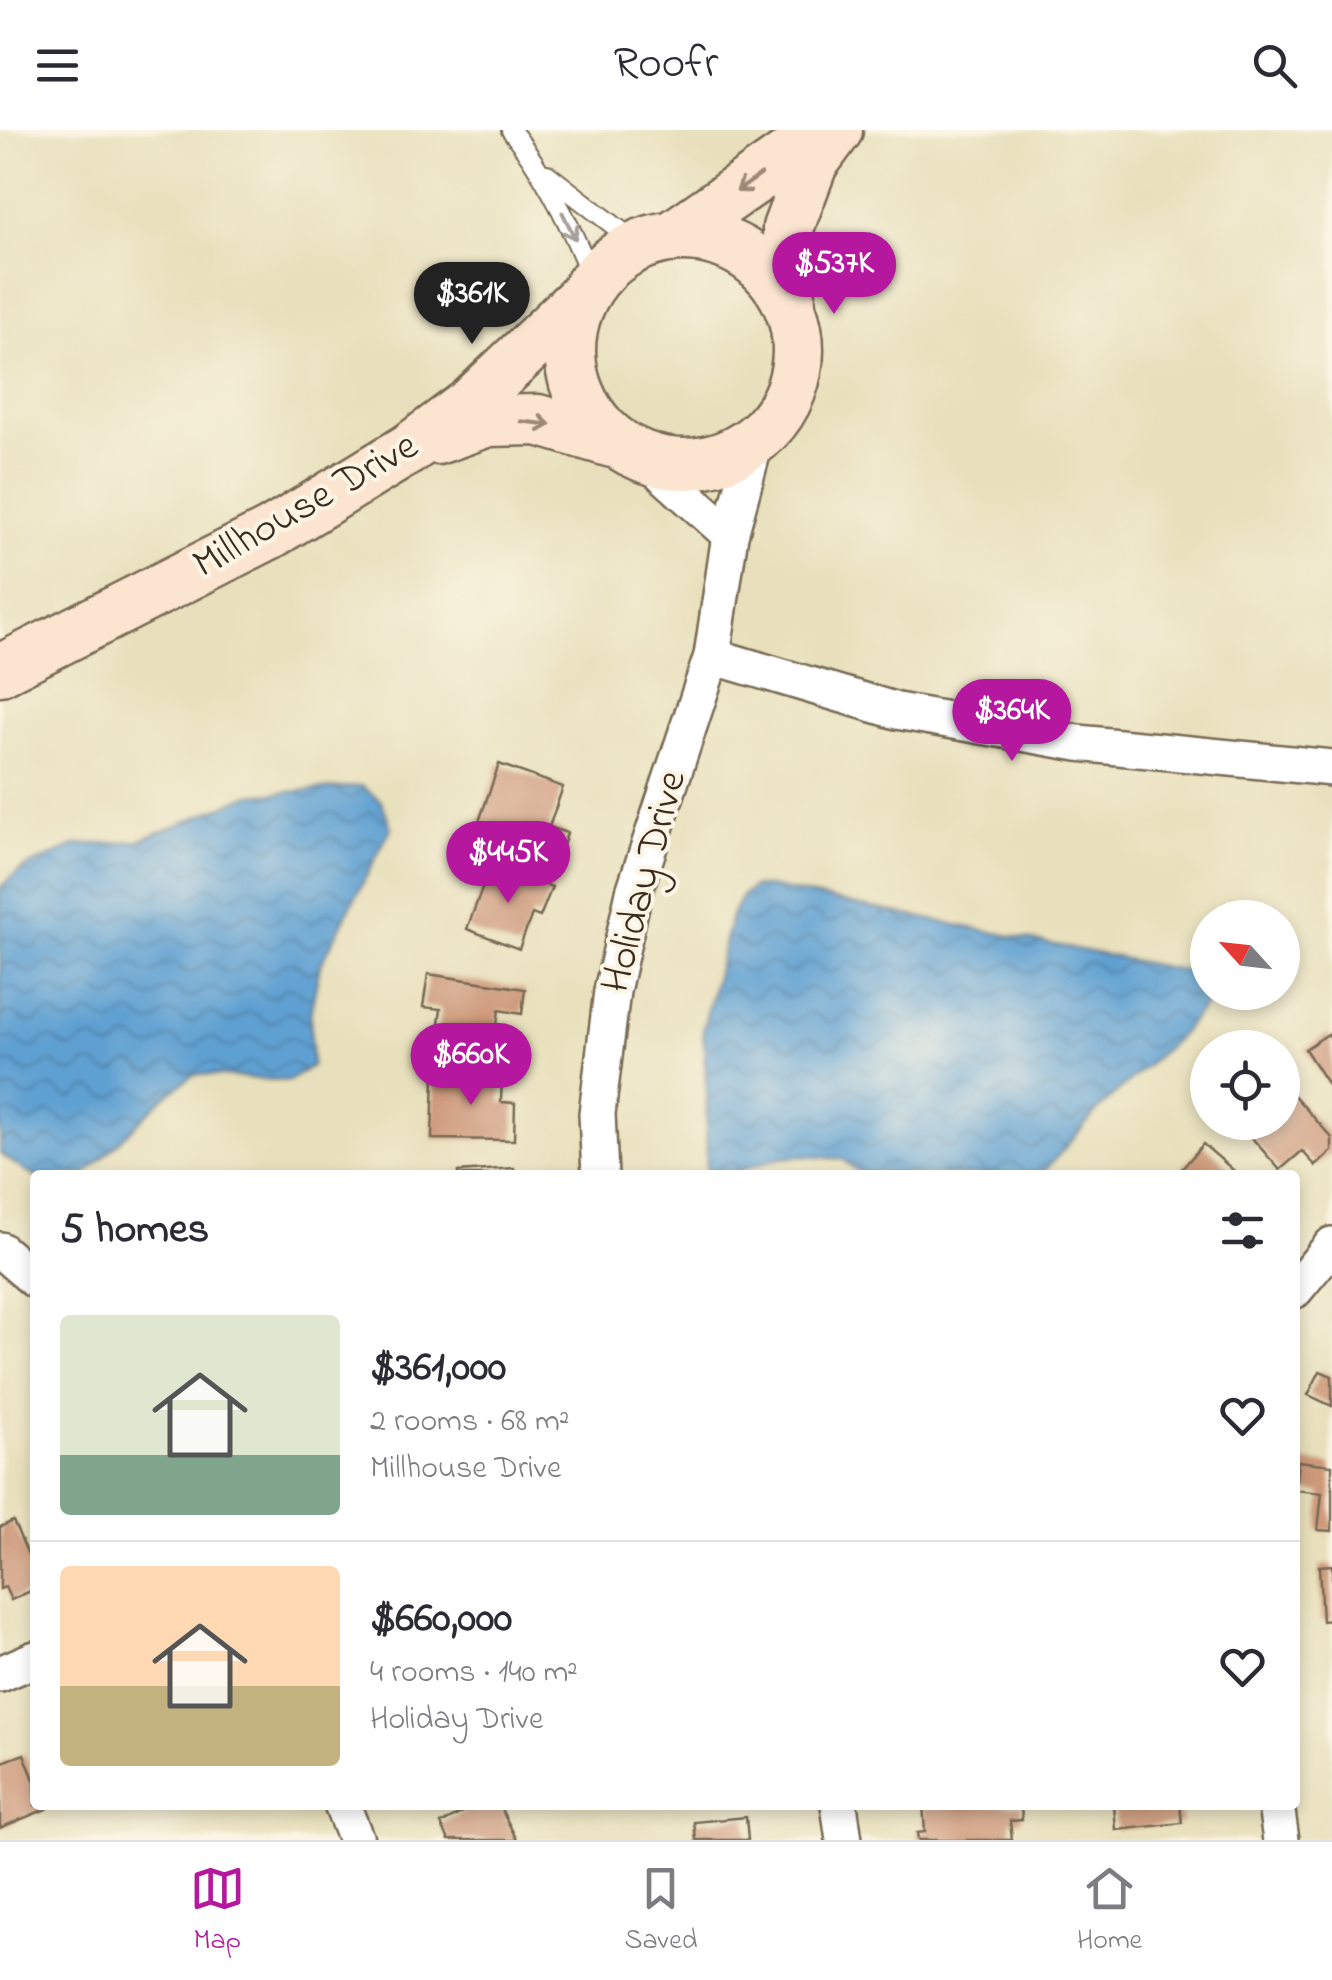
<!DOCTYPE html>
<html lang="en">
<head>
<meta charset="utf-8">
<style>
	body { margin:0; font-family:"Indie Flower",sans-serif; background:#f2f2f3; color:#2b2b33; height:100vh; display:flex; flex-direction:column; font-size:38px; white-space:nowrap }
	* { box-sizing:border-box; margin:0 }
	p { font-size:32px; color:#7c7c81 }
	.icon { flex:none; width:55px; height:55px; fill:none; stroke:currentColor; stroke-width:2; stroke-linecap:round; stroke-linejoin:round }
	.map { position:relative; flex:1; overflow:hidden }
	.side { position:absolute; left:30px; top:1040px; width:1270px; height:640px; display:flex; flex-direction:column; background:#fff; border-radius:10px; box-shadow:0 5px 15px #0003 }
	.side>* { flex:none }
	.needle { width:65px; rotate:297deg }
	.buttons { position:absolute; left:1190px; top:770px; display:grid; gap:20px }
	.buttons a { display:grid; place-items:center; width:110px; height:110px; border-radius:50%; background:#fff; box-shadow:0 5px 15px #0003; font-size:50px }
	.price { position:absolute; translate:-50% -85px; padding:0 22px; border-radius:35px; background:#b5179e; color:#fff; font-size:32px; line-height:65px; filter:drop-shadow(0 2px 5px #0008) }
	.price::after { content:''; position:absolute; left:50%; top:60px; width:30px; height:22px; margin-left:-15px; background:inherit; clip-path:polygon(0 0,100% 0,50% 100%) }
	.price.current { background:#222; color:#fff }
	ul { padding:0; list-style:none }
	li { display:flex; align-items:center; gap:30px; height:250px; padding:0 30px }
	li+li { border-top:2px solid #e1e1e2 }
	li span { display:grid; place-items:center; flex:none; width:280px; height:200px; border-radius:10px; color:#555 }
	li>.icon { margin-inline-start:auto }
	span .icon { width:120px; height:120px; fill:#fffc; stroke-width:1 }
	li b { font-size:42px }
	h2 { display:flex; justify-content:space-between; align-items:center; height:120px; padding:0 30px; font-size:42px }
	header { display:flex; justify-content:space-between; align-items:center; height:130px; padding:0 30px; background:#fff; font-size:45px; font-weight:600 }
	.tabs { display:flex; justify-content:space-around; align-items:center; height:140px; border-top:2px solid #e1e1e2; background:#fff; font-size:28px; color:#7c7c81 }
	.tabs a { display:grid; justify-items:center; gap:5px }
	.tabs .current { color:#b5179e }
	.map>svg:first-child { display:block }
	.water { fill:url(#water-waves); stroke:#4d6578; stroke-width:2.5 }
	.building { fill:#cd997a }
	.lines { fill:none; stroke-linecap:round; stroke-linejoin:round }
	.service-casing { stroke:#786a55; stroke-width:22 }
	.minor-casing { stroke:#786a55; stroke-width:40 }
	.secondary-casing { stroke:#786a55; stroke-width:55 }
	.service { stroke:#fff; stroke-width:18 }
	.minor { stroke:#fff; stroke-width:35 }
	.secondary { stroke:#fce5d0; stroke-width:50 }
	.oneway { stroke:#9c8877 }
	.oneway2 { stroke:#a79f9a }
	.labels { text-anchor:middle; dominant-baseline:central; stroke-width:8; stroke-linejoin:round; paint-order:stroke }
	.street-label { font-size:42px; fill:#3b2a1e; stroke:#fcf5e5 }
</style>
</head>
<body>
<header><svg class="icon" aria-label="menu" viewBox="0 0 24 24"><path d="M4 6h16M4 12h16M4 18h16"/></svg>Roofr<svg class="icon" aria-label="search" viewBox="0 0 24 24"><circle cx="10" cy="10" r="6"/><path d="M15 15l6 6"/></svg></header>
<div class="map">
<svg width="1332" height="1710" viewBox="0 0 1332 1710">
	<defs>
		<pattern id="water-waves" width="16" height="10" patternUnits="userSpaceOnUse" patternTransform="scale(2.5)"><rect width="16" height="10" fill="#5fa0d2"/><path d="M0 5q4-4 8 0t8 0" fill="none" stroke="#5083aa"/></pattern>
	</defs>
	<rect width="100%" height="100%" fill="#fcf5e5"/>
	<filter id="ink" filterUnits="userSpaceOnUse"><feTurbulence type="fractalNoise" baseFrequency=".01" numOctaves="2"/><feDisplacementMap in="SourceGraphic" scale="20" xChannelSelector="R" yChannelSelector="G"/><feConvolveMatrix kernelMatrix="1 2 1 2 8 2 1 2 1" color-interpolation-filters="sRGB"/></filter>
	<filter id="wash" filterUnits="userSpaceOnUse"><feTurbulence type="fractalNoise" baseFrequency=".0048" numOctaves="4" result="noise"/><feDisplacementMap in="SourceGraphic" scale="40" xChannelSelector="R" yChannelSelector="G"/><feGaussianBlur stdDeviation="2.25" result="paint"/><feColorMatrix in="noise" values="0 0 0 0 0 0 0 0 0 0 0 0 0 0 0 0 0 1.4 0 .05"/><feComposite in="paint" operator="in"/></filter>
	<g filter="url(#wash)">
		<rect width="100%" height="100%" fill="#e8e0bc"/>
		<path class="water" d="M362,656l20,16 9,26 -71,138 -10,48 2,51 -23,16 -95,-7 -32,25 -77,76 -50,2 -35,-23v-267l22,-18 54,-24 62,-4 112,-46z
			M753,757h16l401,81 37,5 1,19 5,1v3l-36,42 -78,71 -58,66h-179l-20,-16 -37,-3 -24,2 -56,17 -19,-1 1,-81 -4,-64 28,-113 11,-20z"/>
		<g id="blocks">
			<path class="building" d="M499,634l64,23 -14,40 18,6 -8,26 -83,-29z
				M491,734l61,23 -12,30 -8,-3 -13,35 -52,-20z
				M428,844l97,15 -3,25 -23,-4 -6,42 -57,-9 5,-34 -18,-2z
				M1328,904l4,6v51l-27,-42z
				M434,942l68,2 -1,28 14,1 -1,37 -82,-1z
				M1282,952l50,56v13l-16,15 -14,-15 -22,19 -42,-48h44z
				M1203,1014l36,31h-62z
				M514,1038v7h-56v-3z
				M1320,1241l12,5v30l-24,-11z
				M1298,1331l34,4v66l-14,-1 4,-37 -27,-3z
				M13,1391l22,49v19l-24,11 -6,-13 -5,2v-62z
				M1332,1435v55l-10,1 -3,-55z
				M24,1624l11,28v23h9l2,4 -46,19v-65z
				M476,1675h23l18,35h-68l-8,-16z
				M923,1675h98l1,15 -12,1 2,19h-94l-1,-7 8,-1z
				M1114,1675h66l2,18 -66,7z
				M746,1687l2,23h-52l-2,-18z"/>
		</g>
	</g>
	<g filter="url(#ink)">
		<use href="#blocks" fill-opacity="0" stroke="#786a55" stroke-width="2.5"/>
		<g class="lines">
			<g class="service-casing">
				<path id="service" d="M511,0c36,47 61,97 82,152
					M547,44l91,70"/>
			</g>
			<g class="minor-casing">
				<path id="minor" d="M647,330l83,75
					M712,526l185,55 181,32 254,25
					M600,1045l-3,-61 15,-123 22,-99 78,-236 18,-121 26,-96
					M0,1120l35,30
					M1295,1160l37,-45
					M0,1544l35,-15
					M342,1675l14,35
					M839,1675l5,35
					M1276,1675l5,35"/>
			</g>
			<g class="secondary-casing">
				<path id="secondary" d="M570 220a114 114 0 1 1 228 0a114 114 0 1 1-228 0Z
					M673,106l152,-106
					M790,177l-2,-79 24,-64 25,-34
					M437,309l51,-18 50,-1 74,22
					M0,540l271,-137 138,-84 63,-47 109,-104"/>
			</g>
			<use href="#service" class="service"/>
			<use href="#minor" class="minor"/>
			<use href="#secondary" class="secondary"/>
		</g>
		<defs><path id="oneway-shaft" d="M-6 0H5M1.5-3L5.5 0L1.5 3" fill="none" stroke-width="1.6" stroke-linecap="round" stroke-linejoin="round" transform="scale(2.5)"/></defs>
		<g class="oneway">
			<use href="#oneway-shaft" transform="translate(749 53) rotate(145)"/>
			<use href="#oneway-shaft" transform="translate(536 293) rotate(7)"/>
		</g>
		<use class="oneway2" href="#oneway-shaft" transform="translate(569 96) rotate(64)"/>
	</g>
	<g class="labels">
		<g class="street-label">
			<text transform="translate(306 376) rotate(-30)">Millhouse Drive</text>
			<text transform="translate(645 752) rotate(-75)">Holiday Drive</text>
		</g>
	</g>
</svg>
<div class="buttons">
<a><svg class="needle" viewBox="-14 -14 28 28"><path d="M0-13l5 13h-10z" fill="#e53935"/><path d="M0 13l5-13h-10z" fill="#7c7c81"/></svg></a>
<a><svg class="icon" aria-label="locate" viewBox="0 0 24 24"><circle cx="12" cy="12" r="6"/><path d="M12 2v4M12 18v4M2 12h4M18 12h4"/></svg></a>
</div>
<b class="price" style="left:834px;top:187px">$537K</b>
<b class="price current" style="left:472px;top:217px">$361K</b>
<b class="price" style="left:1012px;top:634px">$364K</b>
<b class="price" style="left:508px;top:776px">$445K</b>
<b class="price" style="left:471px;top:978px">$660K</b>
<section class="side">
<h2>5 homes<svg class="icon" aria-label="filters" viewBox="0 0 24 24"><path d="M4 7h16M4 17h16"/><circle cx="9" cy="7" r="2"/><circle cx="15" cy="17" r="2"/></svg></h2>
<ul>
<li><span style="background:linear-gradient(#dfe7d0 70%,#7fa58c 0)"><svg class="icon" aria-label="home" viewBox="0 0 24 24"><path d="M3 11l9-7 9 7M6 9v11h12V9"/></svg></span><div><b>$361,000</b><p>2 rooms · 68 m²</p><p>Millhouse Drive</p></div><svg class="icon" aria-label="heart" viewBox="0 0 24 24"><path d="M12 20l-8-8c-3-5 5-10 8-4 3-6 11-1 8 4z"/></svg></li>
<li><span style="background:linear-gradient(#ffd9b3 60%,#c2b280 0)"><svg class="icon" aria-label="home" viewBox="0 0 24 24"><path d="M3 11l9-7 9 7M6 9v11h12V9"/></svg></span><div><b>$660,000</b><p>4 rooms · 140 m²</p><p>Holiday Drive</p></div><svg class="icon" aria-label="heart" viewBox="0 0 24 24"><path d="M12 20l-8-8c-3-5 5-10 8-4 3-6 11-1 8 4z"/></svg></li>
</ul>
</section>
</div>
<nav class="tabs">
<a class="current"><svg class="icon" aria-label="map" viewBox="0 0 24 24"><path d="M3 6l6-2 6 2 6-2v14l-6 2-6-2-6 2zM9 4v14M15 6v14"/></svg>Map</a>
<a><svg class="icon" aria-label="saved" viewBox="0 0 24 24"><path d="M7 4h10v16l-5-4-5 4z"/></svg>Saved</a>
<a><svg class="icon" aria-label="home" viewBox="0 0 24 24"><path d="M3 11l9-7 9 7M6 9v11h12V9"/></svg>Home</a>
</nav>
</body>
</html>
